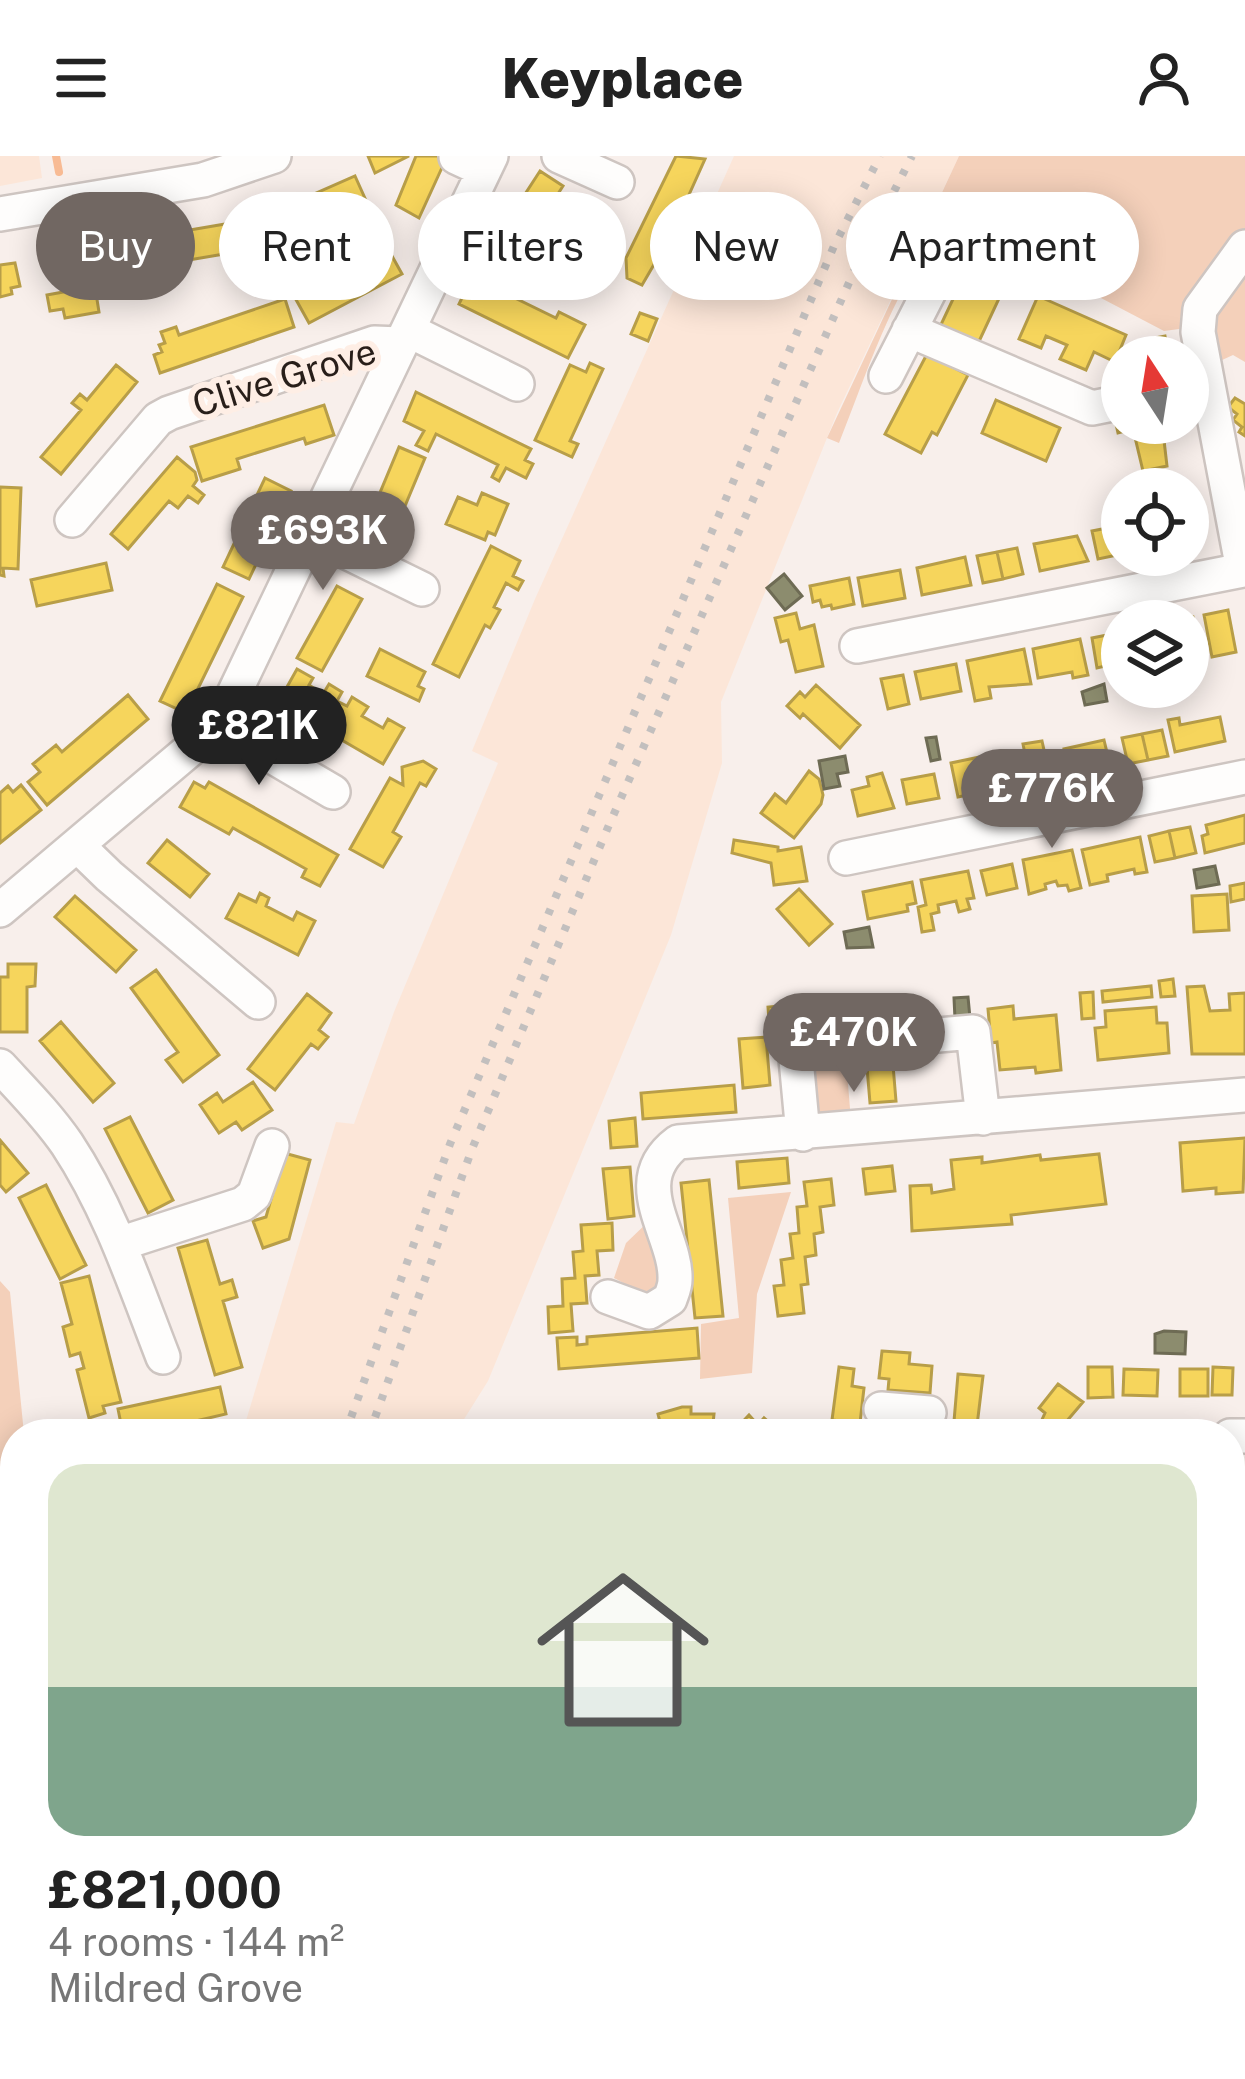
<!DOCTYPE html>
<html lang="en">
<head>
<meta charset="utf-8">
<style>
	body { margin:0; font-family:"Public Sans",sans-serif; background:#f6f6f6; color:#222; height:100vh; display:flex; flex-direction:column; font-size:45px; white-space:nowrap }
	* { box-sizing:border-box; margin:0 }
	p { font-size:39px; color:#767676 }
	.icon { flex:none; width:66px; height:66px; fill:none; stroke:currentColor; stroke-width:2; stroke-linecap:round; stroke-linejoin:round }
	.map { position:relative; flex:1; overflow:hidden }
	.details { position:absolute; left:0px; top:1263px; width:1245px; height:660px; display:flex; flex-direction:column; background:#fff; border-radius:48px 48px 0 0; box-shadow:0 6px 30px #0003 }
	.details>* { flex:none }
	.hud { position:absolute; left:36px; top:36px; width:1173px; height:108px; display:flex; gap:24px }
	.needle { width:78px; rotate:348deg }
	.buttons { position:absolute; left:1101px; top:180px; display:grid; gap:24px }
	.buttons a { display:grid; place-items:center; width:108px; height:108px; border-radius:50%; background:#fff; box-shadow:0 6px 30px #0003; font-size:60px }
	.price { position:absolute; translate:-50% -102px; padding:0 27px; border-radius:42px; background:#716762; color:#fff; font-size:39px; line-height:78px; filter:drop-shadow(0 3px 6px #0008) }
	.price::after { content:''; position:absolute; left:50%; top:72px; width:36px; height:27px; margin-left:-18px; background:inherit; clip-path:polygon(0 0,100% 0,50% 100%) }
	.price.selected { background:#222; color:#fff }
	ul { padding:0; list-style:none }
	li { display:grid; align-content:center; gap:24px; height:636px; padding:0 48px }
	li span { display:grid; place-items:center; height:372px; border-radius:36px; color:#555 }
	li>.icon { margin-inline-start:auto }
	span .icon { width:216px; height:216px; fill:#fffc; stroke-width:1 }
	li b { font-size:51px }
	.chip { padding:0 42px; border-radius:54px; background:#fff; box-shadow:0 6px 30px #0003; font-size:42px; line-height:108px }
	.chip.selected { background:#716762; color:#fff }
	header { display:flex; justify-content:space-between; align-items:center; height:156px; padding:0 48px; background:#fff; font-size:54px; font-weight:800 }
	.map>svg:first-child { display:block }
	.built { fill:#fce6d8 }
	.green { fill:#f4d0ba }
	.homes { fill:#f6d55c; stroke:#b89e48; stroke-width:3 }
	.industry { fill:#8c8c6e; stroke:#6e6b54; stroke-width:3 }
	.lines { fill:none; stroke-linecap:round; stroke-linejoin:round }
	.stream { stroke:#f8bb94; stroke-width:8 }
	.minor-casing { stroke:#cec5c1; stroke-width:38 }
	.minor { stroke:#fefdfc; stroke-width:33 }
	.rail { stroke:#c2bfbe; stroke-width:8; stroke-dasharray:6 12; stroke-linecap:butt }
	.labels { text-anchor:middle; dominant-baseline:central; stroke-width:12; stroke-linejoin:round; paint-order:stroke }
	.street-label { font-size:36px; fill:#281e19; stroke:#feeee5 }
</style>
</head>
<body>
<header><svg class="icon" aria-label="menu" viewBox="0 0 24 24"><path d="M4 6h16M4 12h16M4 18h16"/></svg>Keyplace<svg class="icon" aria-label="person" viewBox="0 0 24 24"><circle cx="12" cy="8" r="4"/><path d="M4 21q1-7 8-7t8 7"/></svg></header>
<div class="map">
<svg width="1245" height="1923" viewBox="0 0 1245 1923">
	<rect width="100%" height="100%" fill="#f8efeb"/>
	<path class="built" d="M0,0h39l3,22 -42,8z
		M734,0h225l-122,257 -116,289 1,61 -51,172 -183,446 -27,43 -53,10h-166l94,-312 18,2 40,-112 104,-249 -26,-12 63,-152z
		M36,1908h212l-1,8 29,7h-247z"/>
	<path class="green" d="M959,0h286v206l-12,-7 -24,11 -7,-40 -38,5 -212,-111c-55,55 -84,151 -113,223l-12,-5z
		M844,879l7,86 -35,-3c-1,-25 6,-51 -13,-68h-26l-2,-10z
		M791,1036l-34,102 -5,79 -52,6 1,-55 38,-6 -11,-120z
		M650,1064l12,40 -6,40 -42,-22 12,-35z
		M0,1125l10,11 14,142h-9v630h19l-5,15h-29z
		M1245,1868v55h-969l-29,-7 1,-8h982v-39z"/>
	<path class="homes" d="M368,0h41l-34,17z
		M416,0h29v5l-26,57 -23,-13z
		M676,0l29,3 -26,58 7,4 -7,13 -6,-2 -31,53 -15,-7 -1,-20z
		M540,15l23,15 -52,81 -23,-16z
		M355,20l13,29 -57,25 4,8 -12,5 -3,-7 -46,20 -13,-30z
		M225,68l5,29 -59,10 2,9 -14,3 -2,-10 -9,1 1,8 -35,6 -6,-36z
		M577,82l39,20 -13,24 -39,-19z
		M979,88l37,18 -41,88 -38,-17z
		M387,91l15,27 -93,49 -20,-36 27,-14 5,10z
		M15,107l5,23 -9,2 1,6 -12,3v-32z
		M472,121l84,41 3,-6 26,13 -17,33 -109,-54z
		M81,126l1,7 13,-2 4,25 -34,6 -2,-9 -13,2 -3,-16 27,-5 -2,-6z
		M1038,140l88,39 -11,27 -21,-10 -8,18 -26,-11 7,-14 -21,-9 -5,12 -22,-9z
		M285,143l9,28 -134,46 -6,-18 8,-3 -3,-7 6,-2 -4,-11 15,-5 3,8z
		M640,157l17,6 -9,22 -17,-7z
		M1165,180l4,21h-34l8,-2 -3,-14z
		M927,198l41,21 -31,60 -5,-3 -11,21 -36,-19z
		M590,207l13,6 -33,72 8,3 -6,13 -37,-17 35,-75 16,7z
		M116,209l21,17 -76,92 -20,-17 40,-47 -9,-7 8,-9 7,6z
		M416,236l115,57 -6,11 8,4 -7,14 -20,-10 -7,13 -7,-4 6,-12 -62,-31 -8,17 -12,-6 8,-14 -20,-10z
		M1235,242l10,6v32l-6,-4 3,-5 -9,-7 4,-6 -9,-7z
		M996,244l64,28 -14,33 -64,-28z
		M324,249l10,30 -28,9 -2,-6 -67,21 3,10 -38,12 -11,-34z
		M1122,254v13h40l5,43 -24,5 -10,-42 -15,4 -5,-22z
		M399,291l26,11 -35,84 -26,-11z
		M177,301l18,15 2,8 -4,6 11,9 -6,8 -10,-7 -10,12 -9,-7 -41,48 -17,-15z
		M265,322l26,13 -42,88 -26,-12z
		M0,331l21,1 -3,81 -15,-1 1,8 -4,-1z
		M482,337l26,11 -13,31 -7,-3 -3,8 -39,-16 12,-27 19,8z
		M1122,369v29l-24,5 -6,-28z
		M1077,380l11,25 -48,10 -6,-27z
		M491,390l29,15 -7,15 10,5 -5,9 -12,-7 -12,24 6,3 -10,18 -5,-3 -26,52 -26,-13z
		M1017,392l6,26 -20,5 -6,-27z
		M997,396l6,27 -20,4 -6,-27z
		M965,401l6,28 -49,10 -5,-27z
		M106,407l6,27 -75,16 -6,-26z
		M900,414l5,28 -42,8 -5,-28z
		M849,422l5,26 -22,5 -1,-4 -9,2 -2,-7 -7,2 -3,-16z
		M217,428l26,13 -57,116 -26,-12z
		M337,430l25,13 -40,72 -25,-13z
		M1228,454l8,42 -24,5 -8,-42z
		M796,457l4,16 14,-4 9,41 -27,6 -8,-32 -7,2 -6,-24z
		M1193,461l5,20 5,-1 4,17 -17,4 -2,-36h-15z
		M1117,477l5,29 -25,6 -5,-30z
		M1080,483l8,36 -15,3 -1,-6 -34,6 -5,-29z
		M380,493l45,23 -7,14 6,3 -5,12 -52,-25z
		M1024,493l7,35 -42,3 2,11 -16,3 -8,-40z
		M956,508l5,27 -40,8 -6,-27z
		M297,513l16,9 -4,7 14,9 6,-10 13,8 -5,9 10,5 5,-9 16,10 -6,9 21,12 5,-9 16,9 -21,36 -105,-61z
		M903,519l6,29 -21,5 -7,-30z
		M816,529l44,40 -20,23 -37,-34 -3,4 -13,-12 13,-14 5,5z
		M128,539l20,24 -101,86 -19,-23 12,-10 -7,-8 23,-19 6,7z
		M1220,561l5,24 -50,11 -7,-32 11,-2 1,7z
		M1162,574l6,26 -20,4 -6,-26z
		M1142,578l6,26 -20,4 -6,-26z
		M1104,584l6,25 -41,9 -5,-25z
		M1042,585l8,36 -39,8 -6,-27 20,-4 -2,-10z
		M984,600l7,34 -33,7 -7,-34z
		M423,605l13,8 -10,17 -6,-3 -27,49 8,5 -18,30 -33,-18 40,-71 13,7 -1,-18z
		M809,615l10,8 4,16 -2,9 -27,34 -33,-25 14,-19 11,9z
		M882,617l12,35 -36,8 -6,-26 17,-4 -2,-9z
		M934,618l5,24 -32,6 -5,-24z
		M194,626l11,6 4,-6 129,73 -18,31 -18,-9 4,-8 -73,-41 -4,6 -49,-27z
		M21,629l20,25 -41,33v-50l8,-7 5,6z
		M1245,659v28l-40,10 -3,-17 6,-2 -2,-9z
		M1190,671l6,26 -21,5 -6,-27z
		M1169,675l6,27 -20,4 -6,-26z
		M1140,681l7,35 -12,2 -1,-5 -27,6 1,6 -18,4 -8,-35z
		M167,684l42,34 -19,23 -42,-34z
		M734,684l44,7v4l23,-4 6,34 -33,4 -3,-22 -39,-10z
		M1072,694l9,38 -12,3 -2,-6 -9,1 -2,-5 -11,3 1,5 -17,5 -6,-34z
		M1012,708l5,24 -30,7 -6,-24z
		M968,715l6,27 -7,1 3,10 -11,3 -3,-11 -18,4 1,7 -8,2 3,16 -12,2 -4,-25 8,-2 -5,-25z
		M912,726l4,21 -9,2 1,6 -40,8 -5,-27z
		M1245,727v16l-14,3 -1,-16z
		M799,733l33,35 -23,21 -32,-36z
		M260,737l9,5 -3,8 27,14 4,-8 18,9 -17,34 -72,-37 13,-24 17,8z
		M1227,738l2,36 -35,2 -2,-36z
		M75,740l61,54 -20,22 -61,-55z
		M8,808h28l-1,22 -8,1v45h-27v-55h8z
		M156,814l63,85 -36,27 -17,-22 12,-8 -47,-64z
		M1173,823l2,17 -14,1 -2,-16z
		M1151,830l1,11 -49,5 -1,-11z
		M1204,830l6,25 20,-1 -1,-16 16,-1v61h-53l-5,-67z
		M1093,836l1,26 -12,1 -2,-26z
		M307,838l24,19 -12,17 9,7 -10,12 -7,-5 -36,46 -27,-21z
		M857,843l2,27 -89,8 -2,-27z
		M1013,850l1,13 42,-4 5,55 -25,3 -1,-6 -35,3 -3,-28 -6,1 -3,-34z
		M1156,851l1,16h10l2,30 -71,7 -3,-32 11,-1 -1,-16z
		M61,866l53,61 -21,19 -53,-61z
		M890,873l6,72 -26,2 -6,-71z
		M766,881l4,48 -27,3 -4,-49z
		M253,926l19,28 -30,20 -6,-8 -17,11 -19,-28 17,-12 6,9z
		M734,929l2,27 -93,7 -2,-26z
		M130,961l43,83 -25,13 -43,-84z
		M635,962l2,28 -26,2 -2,-27z
		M1245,982l-2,54 -27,2v-6l-33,3 -3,-48z
		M0,984l28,33 -22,19 -6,-7z
		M284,997l26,7 -21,79 -26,9 -10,-27 13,-4z
		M1099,998l7,50 -95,11 1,9 -100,7 -2,-45 21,-1 1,8 22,-4 -3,-29 31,-3v6l58,-8 1,5z
		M787,1002l2,25 -50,5 -2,-26z
		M892,1010l3,25 -29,3 -3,-25z
		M630,1011l4,49 -26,3 -5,-50z
		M831,1023l3,26 -14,2 3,25 -9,2 2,21 -11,2 3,27 -7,1 3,28 -26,3 -4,-30 10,-1 -3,-25 12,-2 -3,-24 9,-1 -2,-26 10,-1 -3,-24z
		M709,1024l14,136 -28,2 -14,-135z
		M46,1029l40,80 -26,14 -41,-81z
		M612,1067l1,27 -16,1 2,24 -14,1 2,27 -16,1 2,27 -24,2 -1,-26 15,-1 -1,-27 13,-1 -2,-26 10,-1 -2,-26z
		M207,1084l13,44 12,-4 5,17 -14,4 19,66 -27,8 -37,-127z
		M89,1120l32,126 -18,4 2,7 -16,5 -12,-48 7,-2 -4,-15 -10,3 -7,-29 9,-3 -11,-41z
		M697,1172l2,30 -140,11 -2,-31 20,-1v8l10,-1v-7z
		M882,1195l28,2 -1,11 23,2 -2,27 -42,-3 1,-11 -10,-1z
		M839,1211l15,2 -2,17 12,2 -4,35 -28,-3z
		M1088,1211h24l1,30 -25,1z
		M1213,1211l20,1 -1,27h-20z
		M1124,1213l34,1 -1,26 -34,-1z
		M1180,1213h28v27h-28z
		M958,1218l25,2 -7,58 -23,-1z
		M1058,1228l25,18 -23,27 -20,-5 5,-11 -6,-5z
		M220,1231l6,27 -30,7 2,11 -12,2 -2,-7 -10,1 1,6h-52l-5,-25z
		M682,1251h9v7h23l-2,20h-49l-5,-20z
		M749,1259l9,10 6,-7 8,7 -6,7 2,2h-37z
		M1230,1774h10v42h-10z"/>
	<path class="industry" d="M90,104l5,21 -12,2 -4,-21z
		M784,418l18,22 -17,14 -18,-22z
		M1104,528l3,17 -22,4 -3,-13z
		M936,581l4,22 -9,2 -5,-23z
		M845,600l3,16 -11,2 3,12 -16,3 -5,-28z
		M1215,710l4,18 -22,4 -3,-18z
		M869,771l4,20 -26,1 -3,-16z
		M968,841l2,21 -15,1 -1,-21z
		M1164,1175l22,1 -1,22 -30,-1v-19z"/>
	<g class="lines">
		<path class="stream" d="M56,0l3,16
			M0,1842l14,14"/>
		<g class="minor-casing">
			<path id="minor" d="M559,0l58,26
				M456,1l28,13
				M0,58l203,-34 71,-24
				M408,174l109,54
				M909,174l183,78 30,-6
				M886,220l45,-88
				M72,364l86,-101 11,-6 205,-70 27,1
				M312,379l110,54
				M1243,414l-45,-238 2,-23 45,-62
				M857,490l386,-76
				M219,569l114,67
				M78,690l31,30 149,126
				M846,702l399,-81
				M0,754l219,-185 272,-569
				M938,879l35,-3 10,86
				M796,903l7,75
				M0,910c23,25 48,50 67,78 43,65 68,141 96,213
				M119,1088l124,-40 11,-9 18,-49
				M608,1141l41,15 21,-13c2,-6 5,-12 5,-19 2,-45 -51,-98 3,-138l567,-47
				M881,1253l48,4
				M1230,1280h15
				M1230,1735h15"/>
		</g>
		<use href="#minor" class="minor"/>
		<path class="rail" d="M345,1278l105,-290 384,-898 46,-90
			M369,1278l103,-285 137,-324 250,-565 53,-104
			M139,1923l4,-15
			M163,1923l5,-15"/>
	</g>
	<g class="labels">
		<g class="street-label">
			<text transform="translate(284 221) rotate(-17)">Clive Grove</text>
		</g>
	</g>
</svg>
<div class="buttons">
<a><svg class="needle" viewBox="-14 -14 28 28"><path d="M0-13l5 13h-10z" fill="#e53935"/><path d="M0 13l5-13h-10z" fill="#767676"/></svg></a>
<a><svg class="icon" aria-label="locate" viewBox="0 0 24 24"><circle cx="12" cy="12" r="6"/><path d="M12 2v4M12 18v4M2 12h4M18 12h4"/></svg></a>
<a><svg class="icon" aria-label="layers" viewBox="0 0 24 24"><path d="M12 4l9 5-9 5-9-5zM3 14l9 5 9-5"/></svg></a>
</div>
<b class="price" style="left:323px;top:437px">£693K</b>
<b class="price selected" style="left:259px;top:632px">£821K</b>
<b class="price" style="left:1052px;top:695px">£776K</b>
<b class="price" style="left:854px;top:939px">£470K</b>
<div class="hud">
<a class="chip selected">Buy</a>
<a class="chip">Rent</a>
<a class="chip">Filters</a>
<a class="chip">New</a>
<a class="chip">Apartment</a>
</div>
<section class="details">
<ul>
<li><span style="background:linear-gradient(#dfe7d0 60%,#7fa58c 0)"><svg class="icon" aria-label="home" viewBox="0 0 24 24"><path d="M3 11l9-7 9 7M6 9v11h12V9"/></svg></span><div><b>£821,000</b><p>4 rooms · 144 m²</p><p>Mildred Grove</p></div></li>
</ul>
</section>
</div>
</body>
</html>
